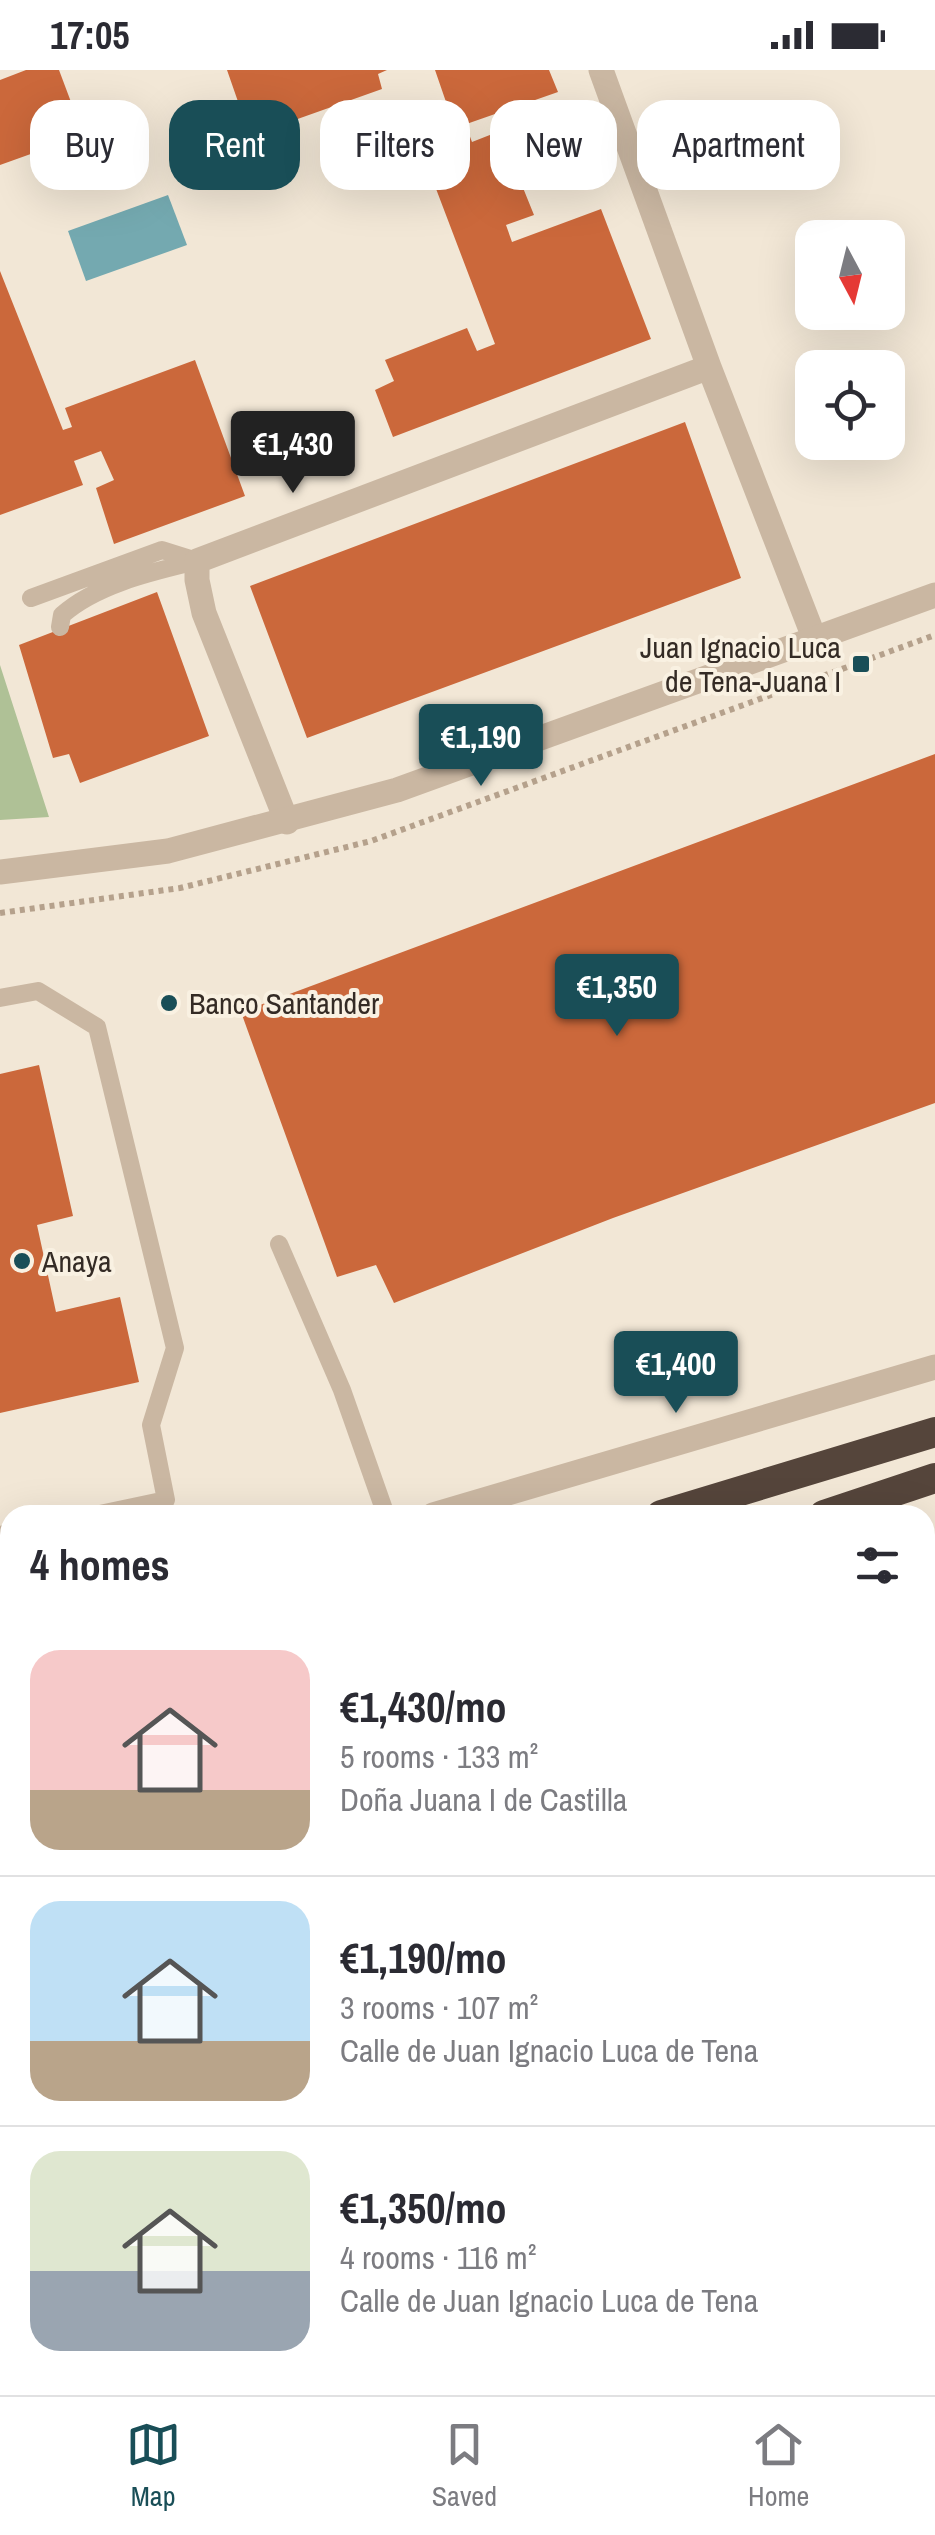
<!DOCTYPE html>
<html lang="en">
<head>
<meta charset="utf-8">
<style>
	body { margin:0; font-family:"Archivo Narrow",sans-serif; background:#f2f2f3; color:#2b2b33; height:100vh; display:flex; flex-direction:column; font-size:38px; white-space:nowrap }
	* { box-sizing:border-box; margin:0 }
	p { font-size:32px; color:#7c7c81 }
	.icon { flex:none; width:55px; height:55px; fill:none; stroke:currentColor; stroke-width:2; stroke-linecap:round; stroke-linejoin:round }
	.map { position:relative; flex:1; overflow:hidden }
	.sheet { position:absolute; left:0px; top:1435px; width:935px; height:890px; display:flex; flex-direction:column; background:#fff; border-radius:30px 30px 0 0; box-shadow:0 10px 40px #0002 }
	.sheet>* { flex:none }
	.banner { position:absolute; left:30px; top:30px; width:875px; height:90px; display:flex; gap:20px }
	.needle { width:65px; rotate:173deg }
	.tools { position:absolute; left:795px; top:150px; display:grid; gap:20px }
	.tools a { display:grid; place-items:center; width:110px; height:110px; border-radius:20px; background:#fff; box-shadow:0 10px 40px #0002; font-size:50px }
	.price { position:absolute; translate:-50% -85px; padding:0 22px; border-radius:10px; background:#194e57; color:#fff; font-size:32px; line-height:65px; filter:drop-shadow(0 2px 5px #0008) }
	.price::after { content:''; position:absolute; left:50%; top:60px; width:30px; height:22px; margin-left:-15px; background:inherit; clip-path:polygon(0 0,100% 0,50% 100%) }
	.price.on { background:#222; color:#fff }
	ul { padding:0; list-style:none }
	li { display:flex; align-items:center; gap:30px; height:250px; padding:0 30px }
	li+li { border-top:2px solid #e1e1e2 }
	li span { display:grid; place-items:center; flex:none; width:280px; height:200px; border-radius:30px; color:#555 }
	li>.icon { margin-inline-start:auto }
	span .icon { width:120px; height:120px; fill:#fffc; stroke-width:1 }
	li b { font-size:42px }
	h2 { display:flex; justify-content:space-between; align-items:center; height:120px; padding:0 30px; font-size:42px }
	.tag { padding:0 35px; border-radius:30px; background:#fff; box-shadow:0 10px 40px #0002; font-size:35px; line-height:90px }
	.tag.on { background:#194e57; color:#fff }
	.status { display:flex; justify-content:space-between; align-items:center; height:70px; padding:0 50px; background:#fff; direction:ltr }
	.status svg { height:28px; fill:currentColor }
	.menu { display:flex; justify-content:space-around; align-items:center; height:140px; border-top:2px solid #e1e1e2; background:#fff; font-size:28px; color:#7c7c81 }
	.menu a { display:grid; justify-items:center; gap:5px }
	.menu .on { color:#194e57 }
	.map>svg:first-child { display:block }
	.green { fill:#afc196 }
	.water { fill:#74a9b0 }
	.building { fill:#cb683b }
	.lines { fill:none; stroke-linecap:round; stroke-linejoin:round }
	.path { stroke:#b5a18c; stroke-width:6; stroke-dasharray:5 5; stroke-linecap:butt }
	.service { stroke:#cab7a2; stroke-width:18 }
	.minor { stroke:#cab7a2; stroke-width:25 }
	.tertiary { stroke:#cab7a2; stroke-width:25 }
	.motorway { stroke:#55453b; stroke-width:30 }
	.poi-dot { fill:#194e57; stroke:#f9f1e2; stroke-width:4 }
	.labels { text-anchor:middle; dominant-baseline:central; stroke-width:8; stroke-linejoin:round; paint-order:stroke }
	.poi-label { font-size:30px; fill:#342b25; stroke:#f9f1e2; text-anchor:start }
</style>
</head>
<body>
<div class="status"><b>17:05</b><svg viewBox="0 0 49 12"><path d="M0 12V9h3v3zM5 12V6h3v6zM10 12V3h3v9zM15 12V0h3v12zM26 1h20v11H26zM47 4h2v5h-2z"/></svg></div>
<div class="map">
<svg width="935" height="2325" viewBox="0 0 935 2325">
	<rect width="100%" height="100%" fill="#f2e7d6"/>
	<path class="green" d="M0,595l49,152 -49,3z
		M935,1525v800h-935v-537l10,-3v530h915v-786z"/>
	<path class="water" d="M168,125l19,50 -101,36 -18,-50z"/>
	<path class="building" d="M26,0h33l15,40 -16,6 9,25 -67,24v-85z
		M227,0h160l-9,4 4,15 -132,47z
		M435,0h114l9,22 -103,36z
		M466,56l6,16 28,-11 34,84 -28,10 6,17 89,-33 50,130 -258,98 -18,-47 19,-9 -9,-21 82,-32 10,23 18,-7 -76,-200z
		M0,201l63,159 9,-3 -7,-19 130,-48 50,136 -131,48 -18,-56 18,-8 -13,-29 -27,10 9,24 -83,30z
		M685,352l56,156 -434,160 -57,-152z
		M157,522l52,144 -129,47 -11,-29 -16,4 -34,-113z
		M935,684v349l-322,115 -219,85 -18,-38 -39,12 -96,-265z
		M39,995l34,151 -36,9 19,87 64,-15 19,85 -139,31v-339z"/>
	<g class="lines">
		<path class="path" d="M0,843l180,-25 191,-47 564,-206
			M925,1632l10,-2
			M925,1745l10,5
			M925,1790l10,-3
			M0,1884l10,-1
			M0,2022l10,-3
			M0,2155l10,-3
			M551,2315l26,10
			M908,2315l27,8
			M247,2325l27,-7 98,-3"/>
		<path class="service" d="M31,528l131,-48 35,11
			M60,557l2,-12c35,-31 90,-43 135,-54
			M0,928l38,-7 59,36 78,321 -24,77 15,75 -71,15
			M279,1174l63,146 44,125
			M0,1465l10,-2"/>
		<path class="minor" d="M601,0l108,297 106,273
			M287,752l-83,-209 -7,-33v-19l512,-194
			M433,1445l502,-148
			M0,1555l10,-2"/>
		<path class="tertiary" d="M0,802l168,-21 229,-61 538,-195"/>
		<path class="motorway" d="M661,1445l274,-83
			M824,1445l111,-37
			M925,1486l10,-4
			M0,1598l10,-2
			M0,1664l10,-2
			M0,1743l10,-2"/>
	</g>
	<g class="poi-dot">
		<rect x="851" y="584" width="20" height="20" rx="5"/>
		<circle cx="169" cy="933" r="10"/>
		<circle cx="22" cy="1191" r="10"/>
	</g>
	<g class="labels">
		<g class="poi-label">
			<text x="841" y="577" text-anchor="end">Juan Ignacio Luca<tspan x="841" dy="34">de Tena-Juana I</tspan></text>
			<text x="189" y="933">Banco Santander</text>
			<text x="42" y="1191">Anaya</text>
		</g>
	</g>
</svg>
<div class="tools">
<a><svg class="needle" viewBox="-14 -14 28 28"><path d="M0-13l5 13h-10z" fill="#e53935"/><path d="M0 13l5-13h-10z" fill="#7c7c81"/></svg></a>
<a><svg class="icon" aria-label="locate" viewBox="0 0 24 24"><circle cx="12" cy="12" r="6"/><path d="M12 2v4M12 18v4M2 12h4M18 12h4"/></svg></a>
</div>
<b class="price on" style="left:293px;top:426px">€1,430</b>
<b class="price" style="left:481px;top:719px">€1,190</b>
<b class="price" style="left:617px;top:969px">€1,350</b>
<b class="price" style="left:676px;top:1346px">€1,400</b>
<div class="banner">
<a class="tag">Buy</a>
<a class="tag on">Rent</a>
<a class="tag">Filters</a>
<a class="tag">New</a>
<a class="tag">Apartment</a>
</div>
<section class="sheet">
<h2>4 homes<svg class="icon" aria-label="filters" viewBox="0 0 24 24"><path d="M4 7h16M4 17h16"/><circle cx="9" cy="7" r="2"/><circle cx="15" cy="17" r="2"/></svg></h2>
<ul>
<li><span style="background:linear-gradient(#f6c9c9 70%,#b9a48a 0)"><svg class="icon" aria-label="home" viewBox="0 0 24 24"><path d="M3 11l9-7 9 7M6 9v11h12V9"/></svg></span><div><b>€1,430/mo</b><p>5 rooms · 133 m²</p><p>Doña Juana I de Castilla</p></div></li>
<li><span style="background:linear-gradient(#bfe0f5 70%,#b9a48a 0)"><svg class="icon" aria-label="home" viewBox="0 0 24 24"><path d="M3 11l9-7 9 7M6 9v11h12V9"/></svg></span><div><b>€1,190/mo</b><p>3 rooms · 107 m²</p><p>Calle de Juan Ignacio Luca de Tena</p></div></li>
<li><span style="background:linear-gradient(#dfe7d0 60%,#9aa5b1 0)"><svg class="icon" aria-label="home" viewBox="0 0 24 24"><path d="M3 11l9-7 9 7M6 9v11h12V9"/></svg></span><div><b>€1,350/mo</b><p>4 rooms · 116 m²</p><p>Calle de Juan Ignacio Luca de Tena</p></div></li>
</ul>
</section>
</div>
<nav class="menu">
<a class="on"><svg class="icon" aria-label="map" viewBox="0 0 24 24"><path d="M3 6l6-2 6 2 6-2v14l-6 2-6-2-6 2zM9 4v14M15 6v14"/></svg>Map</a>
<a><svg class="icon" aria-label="saved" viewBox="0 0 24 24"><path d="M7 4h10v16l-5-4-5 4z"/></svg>Saved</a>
<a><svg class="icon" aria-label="home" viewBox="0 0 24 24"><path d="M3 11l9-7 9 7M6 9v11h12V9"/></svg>Home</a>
</nav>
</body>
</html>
